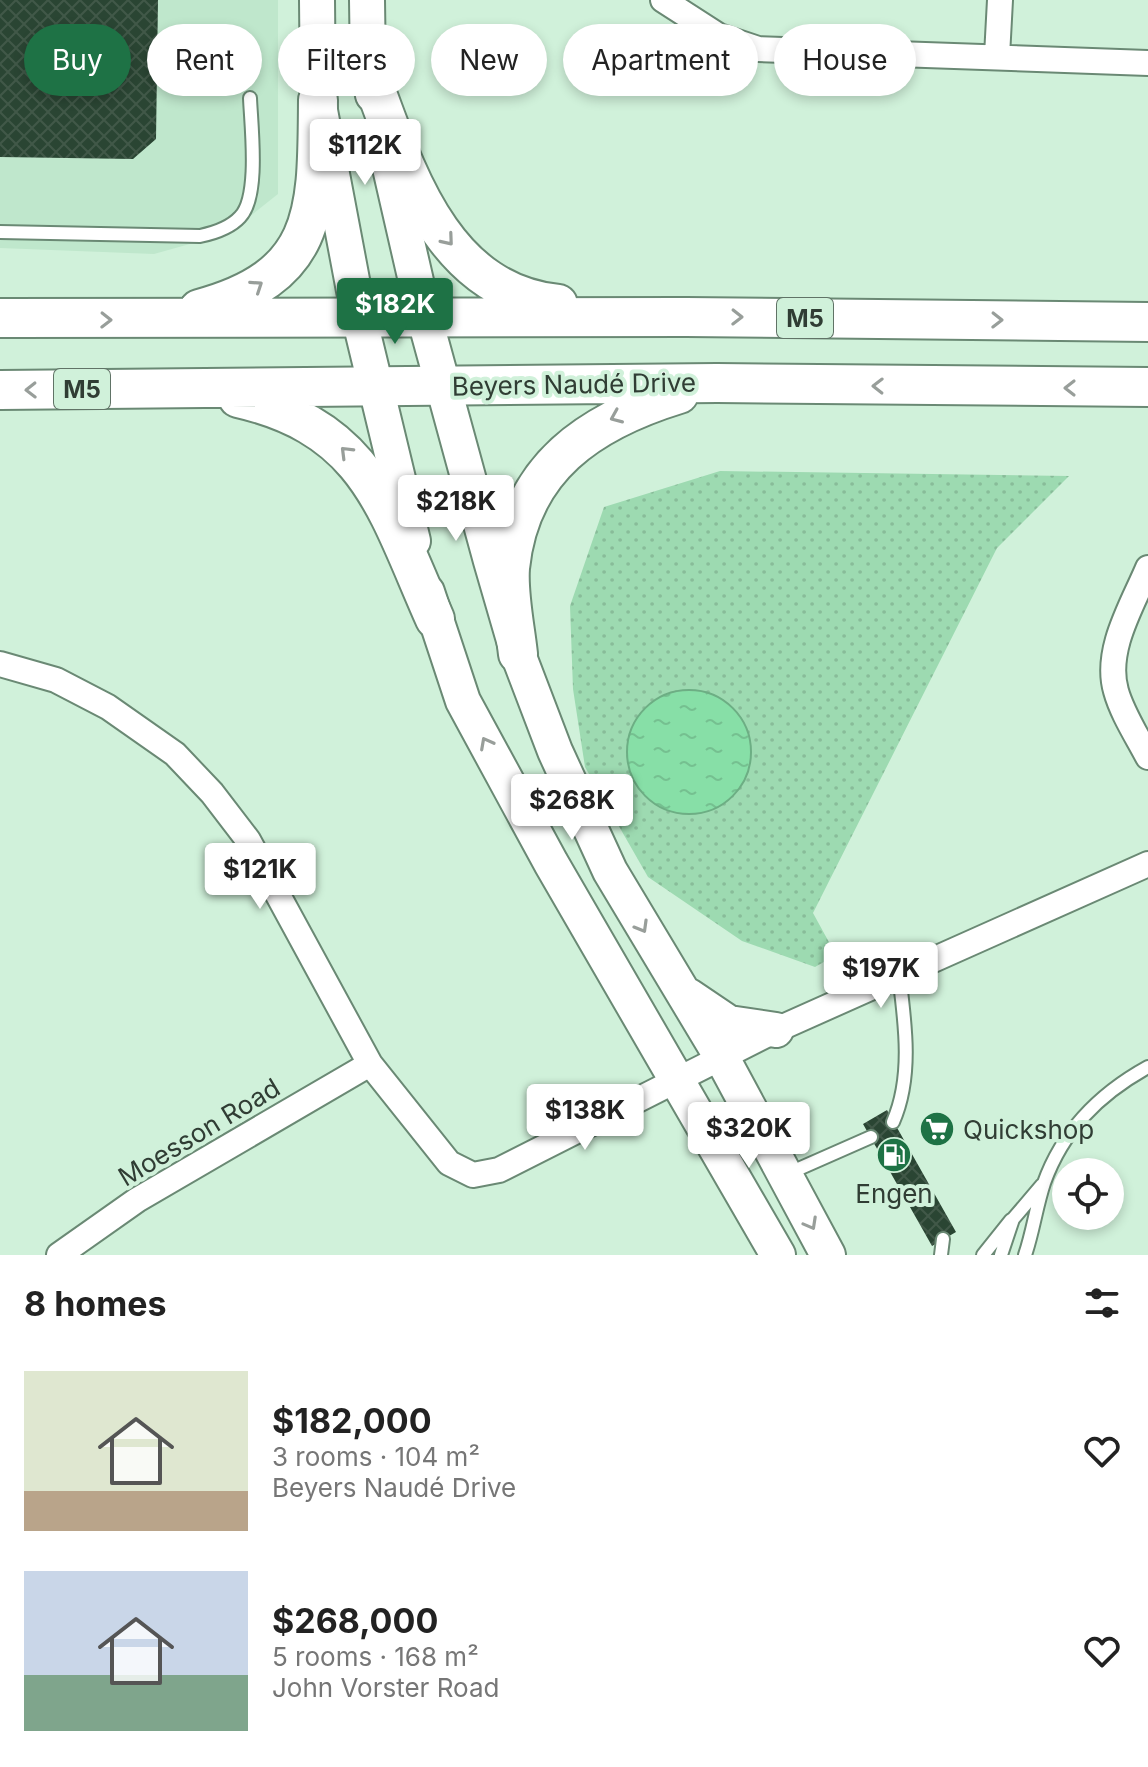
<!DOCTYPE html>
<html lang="en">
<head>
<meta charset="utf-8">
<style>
	body { margin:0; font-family:Inter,sans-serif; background:#f2f2f2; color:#222; height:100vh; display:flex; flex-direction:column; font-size:30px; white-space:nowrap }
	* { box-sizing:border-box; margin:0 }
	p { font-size:26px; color:#767676 }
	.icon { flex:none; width:44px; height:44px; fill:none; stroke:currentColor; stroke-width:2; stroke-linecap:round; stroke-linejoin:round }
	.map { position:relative; height:1255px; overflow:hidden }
	.details { display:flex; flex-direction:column; background:#fff; flex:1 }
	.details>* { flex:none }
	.hud { position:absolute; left:24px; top:24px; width:1100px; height:72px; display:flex; gap:16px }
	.fabs { position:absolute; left:1052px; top:1158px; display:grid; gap:16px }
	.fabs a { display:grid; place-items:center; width:72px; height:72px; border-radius:50%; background:#fff; box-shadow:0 4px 12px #0003; font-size:40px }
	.price { position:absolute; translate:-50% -68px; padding:0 18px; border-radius:8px; background:#fff; color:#222; font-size:26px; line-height:52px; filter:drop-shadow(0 2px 4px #0008) }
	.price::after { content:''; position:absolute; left:50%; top:48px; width:24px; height:18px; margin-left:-12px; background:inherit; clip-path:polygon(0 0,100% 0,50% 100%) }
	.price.active { background:#1e7245; color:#fff }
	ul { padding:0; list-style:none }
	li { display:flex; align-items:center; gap:24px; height:200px; padding:0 24px }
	li span { display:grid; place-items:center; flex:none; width:224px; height:160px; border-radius:0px; color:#555 }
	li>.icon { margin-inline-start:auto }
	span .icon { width:96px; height:96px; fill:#fffc; stroke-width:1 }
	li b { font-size:34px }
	h2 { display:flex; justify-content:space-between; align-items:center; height:96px; padding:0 24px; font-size:34px }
	.pill { padding:0 28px; border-radius:36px; background:#fff; box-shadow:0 4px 12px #0003; font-size:28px; line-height:72px }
	.pill.active { background:#1e7245; color:#fff }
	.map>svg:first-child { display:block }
	.built { fill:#bfe7cc }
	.grass { fill:url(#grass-dots) }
	.water { fill:url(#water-ripples); stroke:#6dae84; stroke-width:2 }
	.building { fill:url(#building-cross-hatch) }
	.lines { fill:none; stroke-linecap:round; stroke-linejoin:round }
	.service-casing { stroke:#6a8974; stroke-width:16 }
	.minor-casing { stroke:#6a8974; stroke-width:28 }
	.secondary-casing { stroke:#6a8974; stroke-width:38 }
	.primary-casing { stroke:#6a8974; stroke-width:42 }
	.service { stroke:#fff; stroke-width:12 }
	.minor { stroke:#fff; stroke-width:24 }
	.secondary { stroke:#fff; stroke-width:34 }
	.primary { stroke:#fff; stroke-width:38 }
	.oneway { stroke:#989e9a }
	.labels { text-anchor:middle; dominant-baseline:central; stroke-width:8; stroke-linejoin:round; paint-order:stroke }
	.shield { fill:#d0f1da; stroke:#607366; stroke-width:2 }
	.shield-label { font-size:24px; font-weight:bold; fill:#303d34 }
	.street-label { font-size:26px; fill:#303d34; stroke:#d0f1da }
	.poi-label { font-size:26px; fill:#303d34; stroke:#d0f1da; text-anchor:start }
</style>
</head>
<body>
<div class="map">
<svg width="1148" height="1255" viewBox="0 0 1148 1255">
	<defs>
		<pattern id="grass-dots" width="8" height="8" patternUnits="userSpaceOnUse" patternTransform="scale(2)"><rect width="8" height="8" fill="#9ddab1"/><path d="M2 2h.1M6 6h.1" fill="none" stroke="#88bc99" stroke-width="1.8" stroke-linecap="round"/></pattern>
		<pattern id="water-ripples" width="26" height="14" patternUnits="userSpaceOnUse" patternTransform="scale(2)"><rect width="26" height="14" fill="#87dfa7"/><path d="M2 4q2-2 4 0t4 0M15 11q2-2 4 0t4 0" fill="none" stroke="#75c090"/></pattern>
		<pattern id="building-cross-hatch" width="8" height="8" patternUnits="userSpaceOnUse" patternTransform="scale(2)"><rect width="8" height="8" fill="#2a4533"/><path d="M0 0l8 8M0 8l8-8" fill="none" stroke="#415848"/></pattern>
	</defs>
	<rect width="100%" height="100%" fill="#d0f1da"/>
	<path class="built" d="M0,0h278v194l-49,39 -75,21 -154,-6z"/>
	<path class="grass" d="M720,471l349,5 -72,72 -184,365 23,42 -21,12 -73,-26 -94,-64 -63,-110 -12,-78 -3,-83 34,-99z"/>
	<path class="water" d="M627 752a62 62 0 1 1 124 0a62 62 0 1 1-124 0Z"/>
	<path class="building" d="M0,0h158l-2,139 -23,20 -133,-2z
		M887,1110l69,122 -24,14 -69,-122z"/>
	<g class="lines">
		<g class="service-casing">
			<path id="service" d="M0,232l200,4c14,-3 30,-8 40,-19 20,-20 11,-92 10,-119
				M893,1122c20,-45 12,-100 6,-147
				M787,1174l84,-37
				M941,1255l2,-16
				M983,1255l28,-35
				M1001,1255l12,-36 29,-34
				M1025,1255c8,-23 11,-48 19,-72 19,-53 55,-89 104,-116"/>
		</g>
		<g class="minor-casing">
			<path id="minor" d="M663,0l56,36 39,13 390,14
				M997,56l3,-56
				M1148,568c-15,36 -44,82 -32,123 6,22 21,45 32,66
				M0,664l56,16 52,27 67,47 37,39 36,47 122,224 79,99 24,12 26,-5 277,-140 372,-166
				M59,1255l78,-55 233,-136"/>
		</g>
		<g class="secondary-casing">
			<path id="secondary" d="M317,0l1,100 41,217 54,224
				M367,0l1,69 5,26
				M385,146l39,170 67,245 27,93 37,97 55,120 111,185 107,199
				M427,592l36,109 88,162 227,392
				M689,996l40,27 47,7"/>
		</g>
		<g class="primary-casing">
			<path id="primary" d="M368,69c36,95 70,222 190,235
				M199,309c122,-33 118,-100 119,-209
				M0,318l686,-1 462,5
				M0,390l717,-7 431,4
				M238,398c131,30 148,111 197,221
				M518,654c-3,-28 -10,-59 -8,-86 10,-101 81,-147 169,-174"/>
		</g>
		<use href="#service" class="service"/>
		<use href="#minor" class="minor"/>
		<use href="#secondary" class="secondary"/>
		<use href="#primary" class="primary"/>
	</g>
	<defs><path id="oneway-chevron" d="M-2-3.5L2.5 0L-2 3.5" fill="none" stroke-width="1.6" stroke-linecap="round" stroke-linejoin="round" transform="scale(2)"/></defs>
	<g class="oneway">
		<use href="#oneway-chevron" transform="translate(448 240) rotate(50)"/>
		<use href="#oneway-chevron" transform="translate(257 286) rotate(-34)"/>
		<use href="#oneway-chevron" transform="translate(737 317) rotate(1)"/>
		<use href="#oneway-chevron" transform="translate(106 320) rotate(1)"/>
		<use href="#oneway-chevron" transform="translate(997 320) rotate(1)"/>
		<use href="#oneway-chevron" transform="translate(878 386) rotate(-179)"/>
		<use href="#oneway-chevron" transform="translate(1070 388) rotate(180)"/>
		<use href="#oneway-chevron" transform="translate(31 390) rotate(179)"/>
		<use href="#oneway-chevron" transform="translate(616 417) rotate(157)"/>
		<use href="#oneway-chevron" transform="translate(346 452) rotate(-135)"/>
		<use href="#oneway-chevron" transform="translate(486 743) rotate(-118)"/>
		<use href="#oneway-chevron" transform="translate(642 927) rotate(60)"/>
		<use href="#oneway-chevron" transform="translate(811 1224) rotate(61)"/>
	</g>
	<defs>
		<g id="supermarket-disc" transform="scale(1.8)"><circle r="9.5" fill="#1e7245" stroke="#d0f1da"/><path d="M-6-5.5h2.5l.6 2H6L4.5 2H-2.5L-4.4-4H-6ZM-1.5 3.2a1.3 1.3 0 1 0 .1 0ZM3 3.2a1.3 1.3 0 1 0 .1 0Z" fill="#fff"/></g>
		<g id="fuel-disc" transform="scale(1.8)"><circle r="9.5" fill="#1e7245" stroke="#d0f1da"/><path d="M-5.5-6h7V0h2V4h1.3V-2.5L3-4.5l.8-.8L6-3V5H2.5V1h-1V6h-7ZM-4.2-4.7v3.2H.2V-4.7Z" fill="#fff"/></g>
	</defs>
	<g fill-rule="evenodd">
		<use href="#supermarket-disc" x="937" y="1129"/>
		<use href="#fuel-disc" x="894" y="1155"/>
	</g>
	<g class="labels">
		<g class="shield">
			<rect x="777" y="298" width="56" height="40" rx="6"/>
			<rect x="54" y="369" width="56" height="40" rx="6"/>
		</g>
		<g class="shield-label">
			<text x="805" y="318">M5</text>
			<text x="82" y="389">M5</text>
		</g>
		<g class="street-label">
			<text transform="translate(574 384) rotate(-1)">Beyers Naudé Drive</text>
			<text transform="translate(199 1132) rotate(-31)">Moesson Road</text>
		</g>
		<g class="poi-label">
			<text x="963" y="1129">Quickshop</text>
			<text x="894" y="1193" text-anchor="middle">Engen</text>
		</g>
	</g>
</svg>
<div class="fabs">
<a><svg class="icon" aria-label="locate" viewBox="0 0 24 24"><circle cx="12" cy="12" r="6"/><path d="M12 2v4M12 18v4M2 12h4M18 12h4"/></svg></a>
</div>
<b class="price" style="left:365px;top:187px">$112K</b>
<b class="price active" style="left:395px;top:346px">$182K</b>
<b class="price" style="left:456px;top:543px">$218K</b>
<b class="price" style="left:572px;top:842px">$268K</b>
<b class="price" style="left:260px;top:911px">$121K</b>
<b class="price" style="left:881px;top:1010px">$197K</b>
<b class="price" style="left:585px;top:1152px">$138K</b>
<b class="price" style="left:749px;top:1170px">$320K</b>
<div class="hud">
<a class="pill active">Buy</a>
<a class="pill">Rent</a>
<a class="pill">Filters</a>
<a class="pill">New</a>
<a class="pill">Apartment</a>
<a class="pill">House</a>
</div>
</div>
<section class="details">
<h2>8 homes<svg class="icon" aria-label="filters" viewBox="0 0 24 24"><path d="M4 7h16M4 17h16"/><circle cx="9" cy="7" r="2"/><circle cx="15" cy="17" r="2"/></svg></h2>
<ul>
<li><span style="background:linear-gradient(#dfe7d0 75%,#b9a48a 0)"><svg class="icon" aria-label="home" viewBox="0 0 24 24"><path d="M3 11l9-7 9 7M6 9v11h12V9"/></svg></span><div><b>$182,000</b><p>3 rooms · 104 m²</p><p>Beyers Naudé Drive</p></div><svg class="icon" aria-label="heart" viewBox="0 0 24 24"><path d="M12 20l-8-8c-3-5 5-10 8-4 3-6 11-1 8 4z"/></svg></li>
<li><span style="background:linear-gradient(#c9d6e8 65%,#7fa58c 0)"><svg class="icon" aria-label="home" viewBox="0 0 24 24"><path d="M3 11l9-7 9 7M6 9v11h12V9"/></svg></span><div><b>$268,000</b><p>5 rooms · 168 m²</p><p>John Vorster Road</p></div><svg class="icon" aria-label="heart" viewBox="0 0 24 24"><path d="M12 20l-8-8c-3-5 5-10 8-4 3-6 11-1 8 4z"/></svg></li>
</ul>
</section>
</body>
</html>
